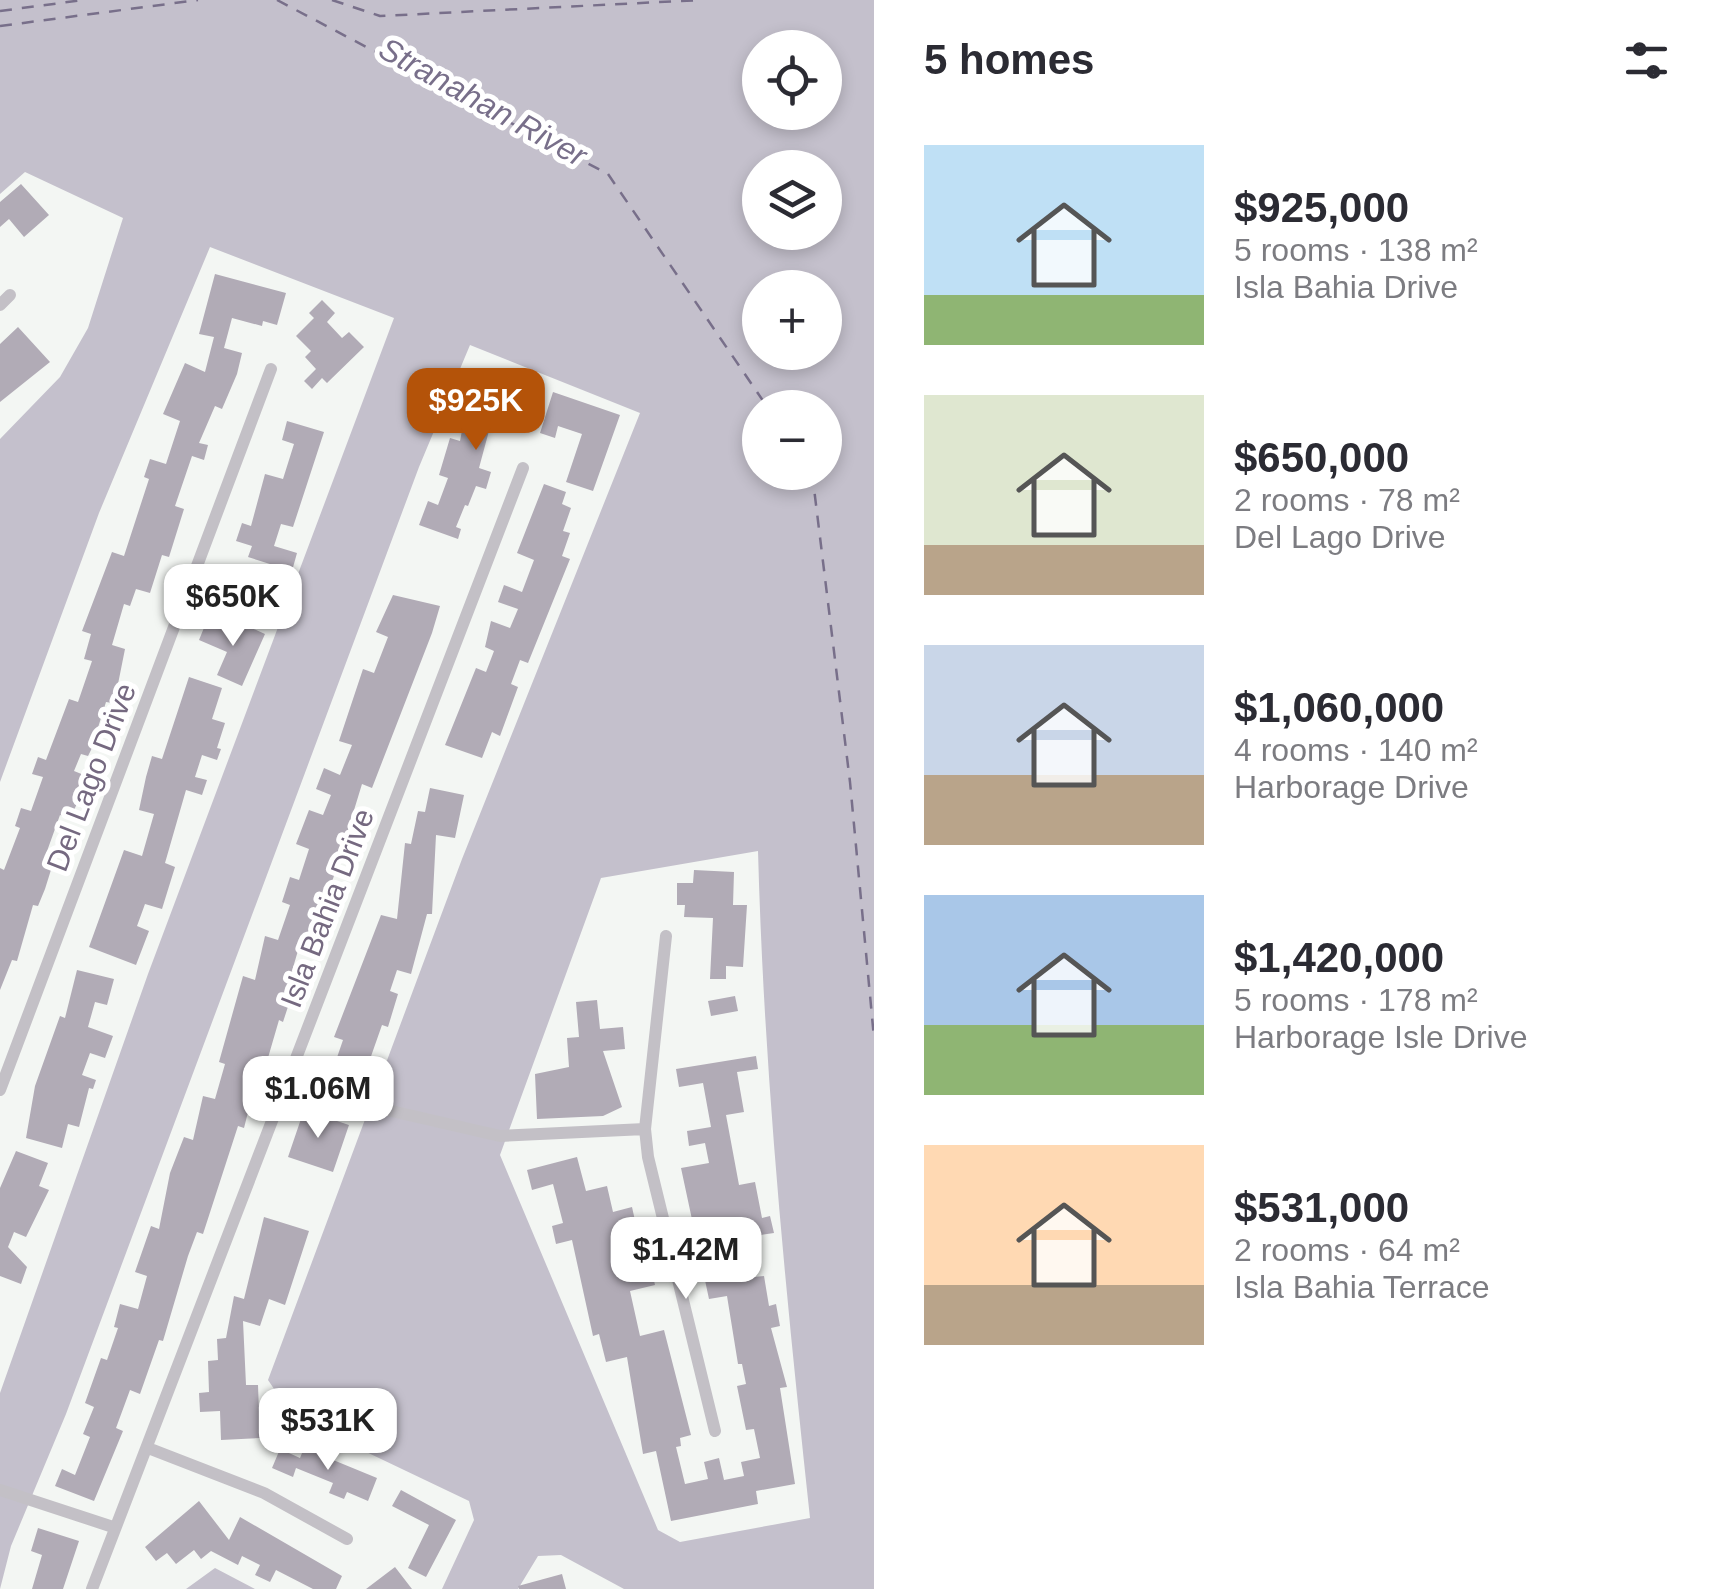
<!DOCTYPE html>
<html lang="en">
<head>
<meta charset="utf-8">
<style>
	body { margin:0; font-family:Helvetica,sans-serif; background:#f2f2f3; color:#2b2b33; height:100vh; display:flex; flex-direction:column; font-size:38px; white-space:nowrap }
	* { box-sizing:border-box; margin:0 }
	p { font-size:32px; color:#7c7c81 }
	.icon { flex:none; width:55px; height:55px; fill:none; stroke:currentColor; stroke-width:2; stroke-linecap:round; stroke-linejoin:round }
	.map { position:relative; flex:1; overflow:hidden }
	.details { display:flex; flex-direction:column; background:#fff; width:850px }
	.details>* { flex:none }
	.controls { position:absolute; left:742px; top:30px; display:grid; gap:20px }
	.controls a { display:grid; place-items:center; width:100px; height:100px; border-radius:50%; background:#fff; box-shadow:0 5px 15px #0003; font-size:50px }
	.price { position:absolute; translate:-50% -85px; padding:0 22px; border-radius:20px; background:#fff; color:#222; font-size:32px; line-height:65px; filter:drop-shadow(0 2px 5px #0008) }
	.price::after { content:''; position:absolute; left:50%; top:60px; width:30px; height:22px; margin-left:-15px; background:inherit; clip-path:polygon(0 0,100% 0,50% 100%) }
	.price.on { background:#b45309; color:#fff }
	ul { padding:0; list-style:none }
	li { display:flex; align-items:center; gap:30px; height:250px; padding:0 50px }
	li span { display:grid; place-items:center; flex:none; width:280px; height:200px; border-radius:0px; color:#555 }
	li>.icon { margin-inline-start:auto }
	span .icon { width:120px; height:120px; fill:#fffc; stroke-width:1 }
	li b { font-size:42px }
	h2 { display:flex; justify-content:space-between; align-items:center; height:120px; padding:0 50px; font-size:42px }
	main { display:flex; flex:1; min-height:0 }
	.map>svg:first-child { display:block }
	.water { fill:#c4c0cc; fill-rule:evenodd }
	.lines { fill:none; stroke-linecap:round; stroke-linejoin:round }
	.ferry { stroke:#786f8a; stroke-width:2.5; stroke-dasharray:12 10; stroke-linecap:butt }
	.building { fill:#b1abb6 }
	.minor { stroke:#c3c0c6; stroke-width:12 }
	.labels { text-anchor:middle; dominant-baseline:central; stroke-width:10; stroke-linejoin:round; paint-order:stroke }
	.street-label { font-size:30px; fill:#756980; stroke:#fff }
	.water-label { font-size:32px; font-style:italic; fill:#786f8a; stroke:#fff }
</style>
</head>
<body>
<main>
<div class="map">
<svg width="874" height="1589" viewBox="0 0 874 1589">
	<rect width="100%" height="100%" fill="#f3f6f3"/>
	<path class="water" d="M0,0h874v1589h-250l-63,-34 -23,1 -20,33h-76l32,-69 -5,-19 -176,-84 -25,-37 194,-521 178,-446 -170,-68 -51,122 -353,947 -55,132 -11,43v-196l148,-419 246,-656 -184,-71 -111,266 -99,269v-343l60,-62 28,-49 35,-110 -98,-46 -25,22zM760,48h65v64h-65zM760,168h65v64h-65zM760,288h65v64h-65zM760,408h65v64h-65zM758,851c6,224 28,444 52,667l-130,24 -22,-12 -158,-375 101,-277z
		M215,1568l40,21h-69z"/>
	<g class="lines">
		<path class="ferry" d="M277,0l331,174 160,234
			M332,0l48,16 321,-16
			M0,11l83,-11
			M0,26l198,-26
			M812,472l38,310 24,256"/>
	</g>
	<path class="building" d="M21,184l28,31 -25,22 -15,-18 -9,8v-25z
		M215,274l71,19 -9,32 -14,-4 -1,5 -30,-8 -8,30 18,5 -5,21 -15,35 -7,-3 -16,37 9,2 -4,15 -12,-4 -17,50 9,3 -15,48 -7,-2 -12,38 -14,-4 -6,17 -6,-2 -12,41 13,4 -7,35 -6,19 -6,-1 -15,48 -3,6 -7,-2 -7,17 15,6 -19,42 -10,-4 -14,39 9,3 -10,32 -7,17 -5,-1 -16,56 -5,-1 -12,30v-122l4,2 16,-42 -5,-2 6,-18 10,3 12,-34 -11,-3 6,-17 8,3 23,-61 9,3 14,-41 -8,-2 7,-25 -9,-3 30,-79 12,4 25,-77 -5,-2 6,-18 16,5 14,-43 -17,-7 22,-51 20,9 9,-35 -15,-3z
		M322,300l13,13 -8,9 15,16 7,-6 15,15 -37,36 -5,-5 -10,11 -8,-8 12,-12 -11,-12 6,-6 -15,-15 18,-18 -5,-5z
		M18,327l32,35 -50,40v-58z
		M515,376l15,6 11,32 -40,9 -3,7 -8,-3 -11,41 12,4 -5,17 -10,-3 -8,20 -3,-1 -9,22 5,2 -3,10 -39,-14 9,-24 10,4 10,-27 -9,-3 11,-37 10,3 8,-42 23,9 7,-18 -2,-7z
		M553,392l67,23 -27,76 -27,-9 16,-48 -24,-8 -3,12 -15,-5z
		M287,421l37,11 -31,95 -12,-3 -7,22 23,7 -5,18 -44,-14 4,-11 -16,-5 6,-18 9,3 14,-52 18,5 11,-35 -12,-4z
		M544,484l22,8 -4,12 9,4 -8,23 7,2 -8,23 8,3 -42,104 -8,-3 -9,24 7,3 -18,49 -8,-4 -10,26 -37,-13 31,-77 10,4 8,-21 -9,-4 6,-26 19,7 8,-19 -20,-7 6,-17 18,7 12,-32 -17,-7z
		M393,595l47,11 -8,27 -60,155 -10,-4 -48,157 -12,-4 -10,34 7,2 -16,49 -4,-2 -16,55 -5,-2 -14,55 -6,-2 -35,108 -6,-2 -9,24 -25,85 -4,-1 -19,54 -10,-4 -14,38 7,3 -29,70 -39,-15 7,-17 13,6 15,-38 -7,-3 11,-27 -9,-4 16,-45 6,2 11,-32 -4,-1 6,-23 18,5 9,-33 -12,-4 16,-46 8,3 11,-56 14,-36 9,3 10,-44 12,3 10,-35 -6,-2 24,-86 12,4 10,-44 13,4 12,-35 -8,-3 8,-25 9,3 10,-31 -13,-5 13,-34 14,5 8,-20 -15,-6 8,-21 16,7 12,-30 -13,-4 24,-72 11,4 14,-36 -12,-5z
		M208,618l34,14 3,-7 20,9 -23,52 -25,-11 10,-23 -28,-12z
		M189,677l33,11 -10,31 13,4 -8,25 4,1 -4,11 -15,-5 -7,22 12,3 -5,15 -16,-5 -21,73 10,4 -13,42 -17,-5 -8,22 12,5 -13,34 -47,-18 35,-97 18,6 12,-42 -15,-4 7,-33 6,-21 10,3z
		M430,788l34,7 -9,43 -19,-3 -4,79h-5l-16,60 -14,-4 -7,21 8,3 -10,33 -6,-2 -13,37 6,2 -7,20 -36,-12 11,-32 -9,-3 47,-122 16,4 8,-76 6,1 7,-33 7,1z
		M694,870l40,2 -1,33h14l-4,62 -17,-1v13h-16l3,-61 -29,-1 1,-12h-8v-22h16z
		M77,970l37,9 -7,26 -12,-3 -7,25 25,9 -8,22 -15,-5 -8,22 14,5 -3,9 -4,-1 -10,39 -11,-3 -6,24 -36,-10 9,-52 25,-70 5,2z
		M735,996l3,15 -27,5 -3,-15z
		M597,1000l3,29 23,-2 2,22 -22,2 19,56 -19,9 -66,3 -2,-45 34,-7 -2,-29 12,-1 -3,-35z
		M756,1056l2,13 -21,3 7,40 -18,3 13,70 16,-3 7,36 8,-2 4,17 -27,4 7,40 10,-1 5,30 7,-2 4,22 -9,2 16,59 -7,1 15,96 -39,7 2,13 -87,17 -15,-70 -13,3 -16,-97 -21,5 -7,-28 -6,2 -21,-96 -16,4 -4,-18 11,-3 -10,-39 -21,6 -5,-20 50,-13 9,34 21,-5 6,26 19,-5 4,18 -23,5 5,18 23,-5 6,25 4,-1 4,18 -25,6 10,45 24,-6 27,105 -11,3 1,8 -5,1 9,37 23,-5 -4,-17 15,-4 5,22 20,-4 -3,-14 19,-4 -6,-29 -8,1 -9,-44 9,-2 -4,-20h-4l-11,-68 -18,3 -28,-131 28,-5 -4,-20 -16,3 -2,-15 24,-4 -8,-44 -24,4 -3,-18z
		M304,1110l45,15 -16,47 -45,-15z
		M16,1151l32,12 -9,23 10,4 -23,47 -12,-5 -6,15 19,20 -6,17 -21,-8v-88z
		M264,1217l45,14 -24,74 -16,-6 -9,27 -17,-5 3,64h12l2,53 -39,2 -1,-29 -20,1 -1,-19 10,-1 -1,-31 10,-1 -1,-21 9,-1 8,-42 10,3z
		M304,1448l73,30 -9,23 -21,-9 -3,7 -15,-6 4,-10 -37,-15 -3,9 -21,-9 8,-19 20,9z
		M401,1490l55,30 -30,57 -18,-9 21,-43 -37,-19z
		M199,1501l30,39 11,-23 102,59 -6,13h-23l-37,-19 -6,12 -15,-7 5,-10 -18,-9 -4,9 -27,-14 -10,8 -7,-9 -18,14 -9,-11 -11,8 -11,-14z
		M38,1528l41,13 -16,48h-31l10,-34 -11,-4z
		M395,1567l17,22h-46z
		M562,1574l4,15h-47l-1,-3z"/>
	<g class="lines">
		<path class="minor" d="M0,305l10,-10
			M666,936l-21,193 3,28 67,274
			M288,1080l73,24 139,32 145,-7
			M0,1090l271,-721
			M148,1448l116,45 83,46
			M0,1490l113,37
			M92,1589l431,-1121"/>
	</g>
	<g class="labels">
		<g class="street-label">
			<text transform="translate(91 777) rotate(-69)">Del Lago Drive</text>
			<text transform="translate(327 908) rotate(-69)">Isla Bahia Drive</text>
		</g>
		<g class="water-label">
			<text transform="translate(483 102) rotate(29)">Stranahan River</text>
		</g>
	</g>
</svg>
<div class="controls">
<a><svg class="icon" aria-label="locate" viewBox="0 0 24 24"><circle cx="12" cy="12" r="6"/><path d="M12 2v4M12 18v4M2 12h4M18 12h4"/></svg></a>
<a><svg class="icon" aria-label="layers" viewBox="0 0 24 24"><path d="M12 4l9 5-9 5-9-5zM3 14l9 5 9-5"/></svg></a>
<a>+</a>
<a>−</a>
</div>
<b class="price on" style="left:476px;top:453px">$925K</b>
<b class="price" style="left:233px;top:649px">$650K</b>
<b class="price" style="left:318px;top:1141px">$1.06M</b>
<b class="price" style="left:686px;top:1302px">$1.42M</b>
<b class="price" style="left:328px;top:1473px">$531K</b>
</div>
<section class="details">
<h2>5 homes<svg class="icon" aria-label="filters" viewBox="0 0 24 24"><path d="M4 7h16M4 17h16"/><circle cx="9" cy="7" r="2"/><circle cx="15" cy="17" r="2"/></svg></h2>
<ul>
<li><span style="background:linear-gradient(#bfe0f5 75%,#8fb573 0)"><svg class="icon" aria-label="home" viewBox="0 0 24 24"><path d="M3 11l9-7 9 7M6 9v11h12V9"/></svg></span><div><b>$925,000</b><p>5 rooms · 138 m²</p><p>Isla Bahia Drive</p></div></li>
<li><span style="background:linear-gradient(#dfe7d0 75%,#b9a48a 0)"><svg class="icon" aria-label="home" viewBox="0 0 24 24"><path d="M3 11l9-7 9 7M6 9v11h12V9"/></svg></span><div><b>$650,000</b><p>2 rooms · 78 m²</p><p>Del Lago Drive</p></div></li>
<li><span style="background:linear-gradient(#c9d6e8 65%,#b9a48a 0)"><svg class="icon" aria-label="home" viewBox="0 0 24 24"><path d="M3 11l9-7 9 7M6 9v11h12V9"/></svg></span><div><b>$1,060,000</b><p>4 rooms · 140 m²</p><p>Harborage Drive</p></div></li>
<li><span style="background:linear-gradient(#a9c7e8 65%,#8fb573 0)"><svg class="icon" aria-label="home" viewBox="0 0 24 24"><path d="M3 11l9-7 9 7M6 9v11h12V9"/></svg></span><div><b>$1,420,000</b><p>5 rooms · 178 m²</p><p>Harborage Isle Drive</p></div></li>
<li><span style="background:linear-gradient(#ffd9b3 70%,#b9a48a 0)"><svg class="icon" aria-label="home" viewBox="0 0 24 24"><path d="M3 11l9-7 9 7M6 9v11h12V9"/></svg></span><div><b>$531,000</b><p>2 rooms · 64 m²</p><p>Isla Bahia Terrace</p></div></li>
</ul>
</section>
</main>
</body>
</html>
